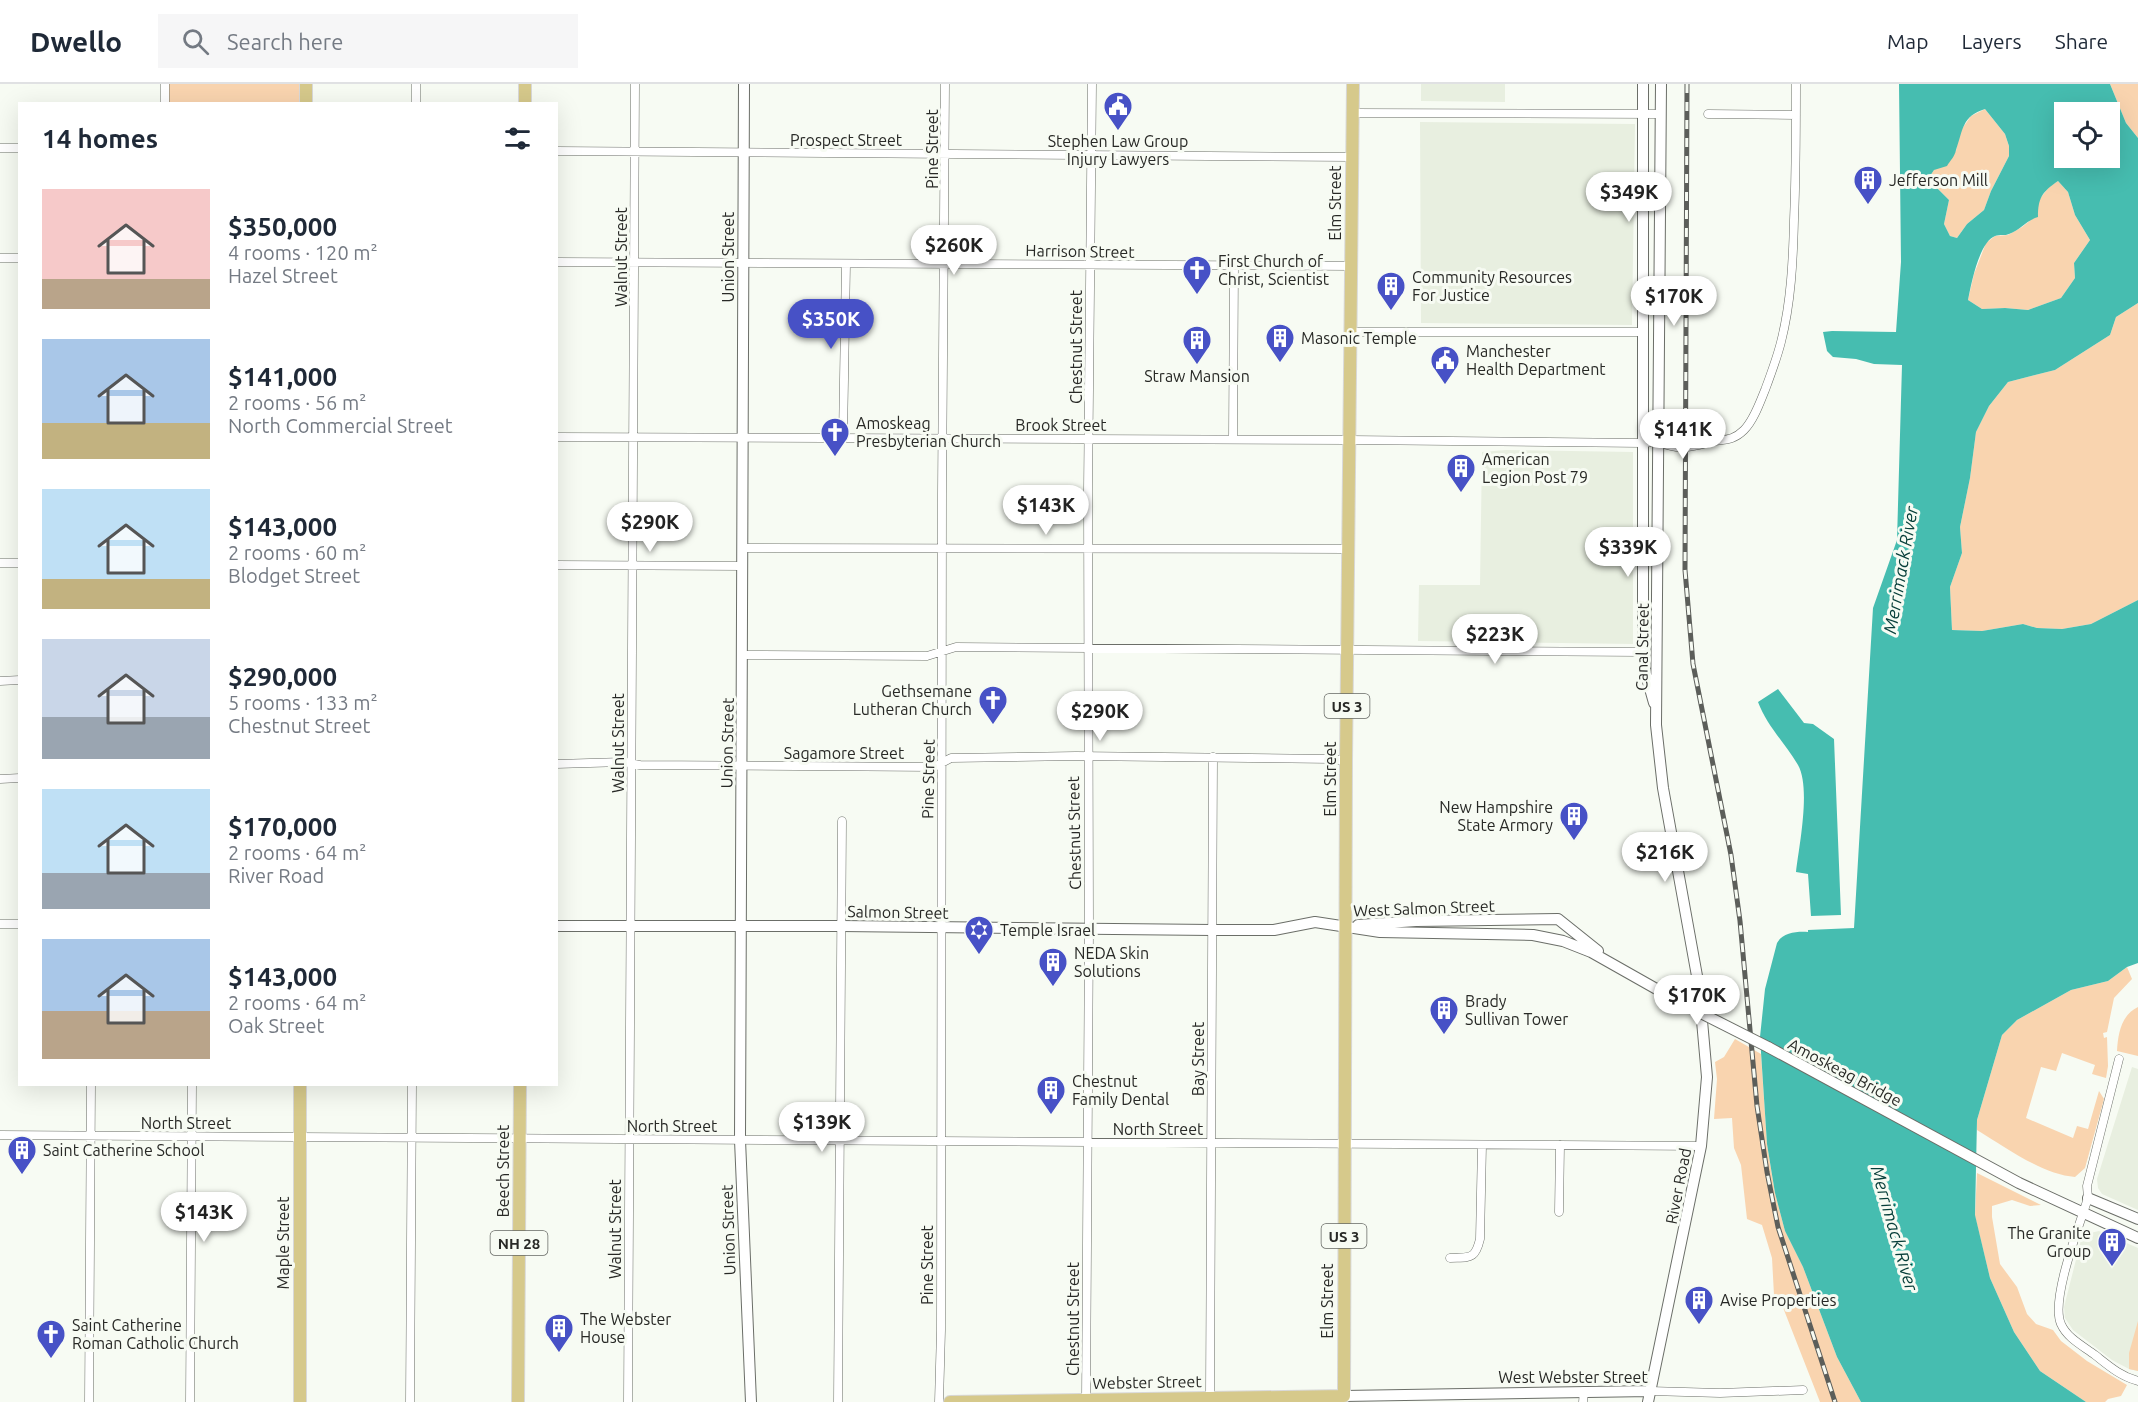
<!DOCTYPE html>
<html lang="en">
<head>
<meta charset="utf-8">
<style>
	body { margin:0; font-family:Ubuntu,sans-serif; background:#f6f6f7; color:#1f2937; height:100vh; display:flex; flex-direction:column; font-size:22px; white-space:nowrap }
	* { box-sizing:border-box; margin:0 }
	p { font-size:20px; color:#747a83 }
	.icon { flex:none; width:33px; height:33px; fill:none; stroke:currentColor; stroke-width:2; stroke-linecap:round; stroke-linejoin:round }
	.map { position:relative; flex:1; overflow:hidden }
	.side { position:absolute; left:18px; top:18px; width:540px; height:984px; display:flex; flex-direction:column; background:#fff; border-radius:0px; box-shadow:0 6px 24px #0002 }
	.side>* { flex:none }
	.controls { position:absolute; left:2054px; top:18px; display:grid; gap:12px }
	.controls a { display:grid; place-items:center; width:66px; height:66px; border-radius:0px; background:#fff; box-shadow:0 6px 24px #0002; font-size:30px }
	.price { position:absolute; translate:-50% -51px; padding:0 14px; border-radius:21px; background:#fff; color:#222; font-size:20px; line-height:39px; filter:drop-shadow(0 2px 3px #0008) }
	.price::after { content:''; position:absolute; left:50%; top:36px; width:18px; height:14px; margin-left:-9px; background:inherit; clip-path:polygon(0 0,100% 0,50% 100%) }
	.price.on { background:#4751c6; color:#fff }
	ul { padding:0; list-style:none }
	li { display:flex; align-items:center; gap:18px; height:150px; padding:0 24px }
	li span { display:grid; place-items:center; flex:none; width:168px; height:120px; border-radius:0px; color:#555 }
	li>.icon { margin-inline-start:auto }
	span .icon { width:72px; height:72px; fill:#fffc; stroke-width:1 }
	li b { font-size:26px }
	h2 { display:flex; justify-content:space-between; align-items:center; height:72px; padding:0 24px; font-size:26px }
	header { display:flex; align-items:center; gap:36px; box-sizing:border-box; height:84px; padding:0 30px; background:#fff; border-bottom:2px solid #e0e1e3 }
	header strong { font-size:28px }
	nav { display:flex; gap:33px; margin-inline-start:auto; font-size:21px }
	.search { width:420px; height:54px; background:#f6f6f7; display:flex; align-items:center; gap:15px; box-sizing:border-box; padding:0 21px; border-radius:0px; color:#747a83; font-size:22px }
	.map>svg:first-child { display:block }
	.built { fill:#e8efe0 }
	.green { fill:#f9d4af }
	.water { fill:#46bdb0; fill-rule:evenodd }
	.lines { fill:none; stroke-linecap:round; stroke-linejoin:round }
	.street-casing { stroke:#6b6e68; stroke-width:9 }
	.secondary-casing { stroke:#6b6e68; stroke-width:12 }
	.primary-casing { stroke:#d8d8d8; stroke-width:14 }
	.street { stroke:#fff; stroke-width:8 }
	.secondary { stroke:#fff; stroke-width:10 }
	.primary { stroke:#d6c98b; stroke-width:12 }
	.rail-casing { stroke:#5c5e5a; stroke-width:5 }
	.rail { stroke:#f7fbf3; stroke-width:3; stroke-dasharray:9; stroke-linecap:butt }
	.secondary-bridge-casing { stroke:#6b6e68; stroke-width:12; stroke-linecap:butt }
	.secondary-bridge { stroke:#fff; stroke-width:10 }
	.labels { text-anchor:middle; dominant-baseline:central; stroke-width:6; stroke-linejoin:round; paint-order:stroke }
	.shield { fill:#f7fbf3; stroke:#666864; stroke-width:1.5 }
	.shield-label { font-size:15px; font-weight:bold; fill:#282926 }
	.street-label { font-size:16px; fill:#282926; stroke:#f7fbf3 }
	.poi-label { font-size:16px; fill:#282926; stroke:#f7fbf3; text-anchor:start }
	.water-label { font-size:18px; font-style:italic; fill:#063e39; stroke:#f7fbf3 }
</style>
</head>
<body>
<header>
<strong>Dwello</strong>
<div class="search"><svg class="icon" aria-label="search" viewBox="0 0 24 24"><circle cx="10" cy="10" r="6"/><path d="M15 15l6 6"/></svg>Search here</div>
<nav><a>Map</a><a>Layers</a><a>Share</a></nav>
</header>
<div class="map">
<svg width="2138" height="1318" viewBox="0 0 2138 1318">
	<rect width="100%" height="100%" fill="#f7fbf3"/>
	<path class="built" d="M1421,0h84v18l-84,-1z
		M1420,38l215,2 -3,201 -211,-2z
		M1506,366l127,2v192l-215,-3 1,-56h61l2,-133z
		M2132,983l6,2v141l-36,-16 -4,-6 -1,-9z
		M2099,1147l39,17v123l-9,-2 -17,-9 -39,-30 -8,-12 -1,-11 17,-67 5,-6z"/>
	<path class="green" d="M165,0h141v19l-141,1z
		M2110,0h28v54l-12,-15z
		M1985,25l20,25 4,12v10l-18,35 -7,19 -17,14 -10,14 -7,-2 -6,-12 5,-24 -21,-21 6,-9 22,-19 3,-18 12,-17z
		M2058,97l10,11 7,23 15,25 -16,23 1,15 -14,20 -33,12 -23,-2 -23,1 -14,-9 6,-26 12,-31 9,-7 13,-1 14,-8 10,-8 6,-18 11,-14z
		M2138,219v297l-47,24 -29,5 -25,-1 -14,-4 -41,7 -30,-1 -2,-43 12,-34 -2,-26 10,-49 6,-46 13,-26 19,-24 47,-12 55,-35 6,-18z
		M2127,883l5,12 -18,19 -7,34 -4,1 1,5 3,-1 1,29 -2,12 -14,-4 3,-9 -33,-12 -6,18 -15,-4 -15,51 47,20 4,-12 11,3 11,-38 5,8 -19,69 -10,9c-32,-2 -70,-30 -98,-47v-10l25,-85 15,-15 54,-30 37,-9z
		M2138,923v49l-21,-5c1,-17 4,-36 21,-44z
		M1735,955l26,15 6,90 8,49 10,38 18,36 34,90 24,45h-41l-38,-97 -8,-10 -2,-37 -10,-33 -15,-6 -6,-54 -7,-17 -2,-30 -18,1 3,-40 -2,-17 9,-5z
		M1977,1089l64,32 -11,1 -18,-6 -20,6v11l8,47 17,23 10,27 9,10 17,6 8,11 26,20 40,24 -6,11 -13,3 -3,3h-19l-46,-31 -26,-39 -24,-54 -15,-62z
		M2138,1237v50l-9,-2v-16z"/>
	<path class="water" d="M1899,0h211l16,39 12,15v165l-22,14 -6,18 -55,35 -47,12 -19,24 -13,26 -6,46 -10,49 2,26 -12,34 2,43 30,1 41,-7 14,4 25,1 29,-5 47,-24v363l-11,4 -19,14 -37,9 -54,30 -15,15 -25,85 -2,95 15,63 24,54 26,39 46,31h-225l-24,-45 -34,-90 -18,-36 -10,-38 -8,-49 -7,-107 5,-48 12,-46c5,-10 20,-12 31,-11v-2l46,-2 19,-320 24,-68 5,-175 -28,-1 -18,-5 -23,-2 -6,-6 -4,-19 9,-1 64,1 5,-70zM1985,25l20,25 4,12v10l-18,35 -7,19 -17,14 -10,14 -7,-2 -6,-12 5,-24 -21,-21 6,-9 13,-4c3,-5 8,-10 9,-16 7,-20 6,-34 29,-41zM2064,28h45v46h-45zM2058,97l10,11 7,23 15,25 -16,23 1,15 -14,20 -33,12 -23,-2 -23,1 -14,-9c3,-15 11,-58 27,-64 5,-2 10,0 14,-2 11,-4 18,-14 29,-17 0,-19 4,-25 20,-36z
		M1778,605l26,34 9,1 21,15 7,176 -30,1 -3,-42 -12,-2c3,-26 15,-84 2,-107 -13,-22 -31,-39 -40,-63z"/>
	<g class="lines">
		<g class="street-casing">
			<path id="street" d="M165,20v-20
				M416,20v-20
				M1352,29l308,1
				M1708,30l88,1
				M0,64h20
				M556,67l796,6
				M0,174h20
				M556,178l795,4
				M1351,248h293
				M556,353l794,3 292,3c26,-2 40,-12 66,-1
				M843,353l3,-173
				M1233,355l1,-173
				M1659,358c17,8 30,6 48,1 14,-5 24,0 37,-13 10,-10 16,-28 21,-40 6,-16 12,-32 16,-48 10,-39 12,-81 13,-122 2,-45 2,-91 2,-136
				M743,464l605,1
				M0,479h20
				M556,481l187,1
				M742,571l185,1 29,-9 687,5
				M0,597l20,-1
				M556,680l67,-2 17,3 294,2 17,-9 125,-2 257,3 13,2
				M0,695l20,-1
				M0,840h20
				M2119,975l-32,127 1,12c-8,26 -38,102 -27,126 6,14 22,22 34,31 14,11 25,21 43,26
				M0,1051l1701,11
				M1559,1128l1,-67
				M1450,1174c20,-1 25,2 30,-19l2,-94
				M1650,1307l70,2 83,-3
				M1210,1314l3,-641
				M89,1318l2,-318
				M190,1318l2,-318
				M410,1318l2,-318
				M628,1318l7,-1318
				M838,1318l4,-581
				M939,1318l2,-72 1,-837 3,-409
				M1086,1318l3,-473 -1,-437 4,-408
				M1583,1318l1,-11"/>
		</g>
		<g class="secondary-casing">
			<path id="secondary" d="M744,0l-4,1056 11,262
				M1643,0v568l2,19 9,32
				M1358,841l58,-4 142,-2 40,32
				M556,842h285l371,4h62l41,-8 65,10 153,3 30,6 28,11 92,52
				M1768,963l251,136 119,55
				M2088,1114l50,21
				M1344,1312l306,-5
				M1648,1318l53,-256 6,-69 -8,-90 -36,-199 -7,-63 5,-641"/>
		</g>
		<g class="primary-casing">
			<path id="primary" d="M306,20v-20
				M525,20v-20
				M300,1318v-318
				M518,1318l2,-318
				M950,1318l394,-6 2,-635 7,-677"/>
		</g>
		<use href="#street" class="street"/>
		<use href="#secondary" class="secondary"/>
		<use href="#primary" class="primary"/>
		<g class="rail-casing">
			<path id="rail" d="M1687,0l-2,486 8,94 38,191 9,66 17,185 10,66 11,55 57,175"/>
		</g>
		<use href="#rail" class="rail"/>
		<g class="secondary-bridge-casing">
			<path id="secondary-bridge" d="M1683,920l85,43"/>
		</g>
		<use href="#secondary-bridge" class="secondary-bridge"/>
	</g>
	<defs>
		<g id="civic-pin" transform="scale(1.5)"><path d="M0 17L-7.5 6A9.5 9.5 0 1 1 7.5 6Z" fill="#4751c6" stroke="#f7fbf3"/><path d="M-.6-6.5H3V-4.5H.6V-3L4-1V1h2V6H-6V1h2V-1L-.6-3ZM-1.2 2.5V6h2.4V2.5Z" fill="#fff"/></g>
		<g id="building-pin" transform="scale(1.5)"><path d="M0 17L-7.5 6A9.5 9.5 0 1 1 7.5 6Z" fill="#4751c6" stroke="#f7fbf3"/><path d="M-4-6H4V6H1V3H-1V6H-4ZM-2.5-4.3h1.7v1.8h-1.7ZM.8-4.3h1.7v1.8H.8ZM-2.5-1h1.7V.8h-1.7ZM.8-1h1.7V.8H.8Z" fill="#fff"/></g>
		<g id="church-pin" transform="scale(1.5)"><path d="M0 17L-7.5 6A9.5 9.5 0 1 1 7.5 6Z" fill="#4751c6" stroke="#f7fbf3"/><path d="M-1.2-6h2.4v3.5h3.3v2.4h-3.3V6h-2.4V-.1h-3.3v-2.4h3.3Z" fill="#fff"/></g>
		<g id="synagogue-pin" transform="scale(1.5)"><path d="M0 17L-7.5 6A9.5 9.5 0 1 1 7.5 6Z" fill="#4751c6" stroke="#f7fbf3"/><path d="M0-6.5L5.6 3.2H-5.6ZM0 6.5L5.6-3.2H-5.6Z" fill="#fff"/></g>
	</defs>
	<g fill-rule="evenodd">
		<use href="#civic-pin" x="1118" y="22"/>
		<use href="#building-pin" x="1868" y="96"/>
		<use href="#church-pin" x="1197" y="186"/>
		<use href="#building-pin" x="1391" y="202"/>
		<use href="#building-pin" x="1280" y="254"/>
		<use href="#building-pin" x="1197" y="256"/>
		<use href="#civic-pin" x="1445" y="276"/>
		<use href="#church-pin" x="835" y="348"/>
		<use href="#building-pin" x="1461" y="384"/>
		<use href="#church-pin" x="993" y="616"/>
		<use href="#building-pin" x="1574" y="732"/>
		<use href="#synagogue-pin" x="979" y="846"/>
		<use href="#building-pin" x="1053" y="878"/>
		<use href="#building-pin" x="1444" y="926"/>
		<use href="#building-pin" x="1051" y="1006"/>
		<use href="#building-pin" x="22" y="1066"/>
		<use href="#building-pin" x="2112" y="1158"/>
		<use href="#building-pin" x="1699" y="1216"/>
		<use href="#building-pin" x="559" y="1244"/>
		<use href="#church-pin" x="51" y="1250"/>
	</g>
	<g class="labels">
		<g class="shield">
			<rect x="1324.5" y="610" width="45" height="24" rx="4.5"/>
			<rect x="1321.5" y="1140" width="45" height="24" rx="4.5"/>
			<rect x="490.5" y="1147" width="57" height="24" rx="4.5"/>
		</g>
		<g class="shield-label">
			<text x="1347" y="622">US 3</text>
			<text x="1344" y="1152">US 3</text>
			<text x="519" y="1159">NH 28</text>
		</g>
		<g class="street-label">
			<text x="846" y="56">Prospect Street</text>
			<text transform="translate(932 65) rotate(-90)">Pine Street</text>
			<text transform="translate(1335 119) rotate(-90)">Elm Street</text>
			<text transform="translate(1080 167) rotate(1)">Harrison Street</text>
			<text transform="translate(621 173) rotate(-90)">Walnut Street</text>
			<text transform="translate(728 173) rotate(-90)">Union Street</text>
			<text transform="translate(1076 263) rotate(-90)">Chestnut Street</text>
			<text x="1061" y="341">Brook Street</text>
			<text transform="translate(1642 563) rotate(-89)">Canal Street</text>
			<text transform="translate(618 659) rotate(-90)">Walnut Street</text>
			<text transform="translate(727 659) rotate(-89)">Union Street</text>
			<text x="844" y="669">Sagamore Street</text>
			<text transform="translate(928 695) rotate(-89)">Pine Street</text>
			<text transform="translate(1330 695) rotate(-90)">Elm Street</text>
			<text transform="translate(1074 749) rotate(-91)">Chestnut Street</text>
			<text transform="translate(1424 824) rotate(-2)">West Salmon Street</text>
			<text transform="translate(898 828) rotate(1)">Salmon Street</text>
			<text transform="translate(1198 975) rotate(-90)">Bay Street</text>
			<text transform="translate(1845 988) rotate(28)">Amoskeag Bridge</text>
			<text x="186" y="1039">North Street</text>
			<text x="672" y="1042">North Street</text>
			<text x="1158" y="1045">North Street</text>
			<text transform="translate(503 1087) rotate(-90)">Beech Street</text>
			<text transform="translate(1678 1102) rotate(-79)">River Road</text>
			<text transform="translate(615 1145) rotate(-90)">Walnut Street</text>
			<text transform="translate(728 1146) rotate(-92)">Union Street</text>
			<text transform="translate(283 1159) rotate(-90)">Maple Street</text>
			<text transform="translate(927 1181) rotate(-90)">Pine Street</text>
			<text transform="translate(1327 1217) rotate(-90)">Elm Street</text>
			<text transform="translate(1073 1235) rotate(-90)">Chestnut Street</text>
			<text x="1573" y="1293">West Webster Street</text>
			<text transform="translate(1147 1298) rotate(-1)">Webster Street</text>
		</g>
		<g class="poi-label">
			<text x="1118" y="57" text-anchor="middle">Stephen Law Group<tspan x="1118" dy="18">Injury Lawyers</tspan></text>
			<text x="1889" y="96">Jefferson Mill</text>
			<text x="1218" y="177">First Church of<tspan x="1218" dy="18">Christ, Scientist</tspan></text>
			<text x="1412" y="193">Community Resources<tspan x="1412" dy="18">For Justice</tspan></text>
			<text x="1301" y="254">Masonic Temple</text>
			<text x="1466" y="267">Manchester<tspan x="1466" dy="18">Health Department</tspan></text>
			<text x="1197" y="292" text-anchor="middle">Straw Mansion</text>
			<text x="856" y="339">Amoskeag<tspan x="856" dy="18">Presbyterian Church</tspan></text>
			<text x="1482" y="375">American<tspan x="1482" dy="18">Legion Post 79</tspan></text>
			<text x="972" y="607" text-anchor="end">Gethsemane<tspan x="972" dy="18">Lutheran Church</tspan></text>
			<text x="1553" y="723" text-anchor="end">New Hampshire<tspan x="1553" dy="18">State Armory</tspan></text>
			<text x="1000" y="846">Temple Israel</text>
			<text x="1074" y="869">NEDA Skin<tspan x="1074" dy="18">Solutions</tspan></text>
			<text x="1465" y="917">Brady<tspan x="1465" dy="18">Sullivan Tower</tspan></text>
			<text x="1072" y="997">Chestnut<tspan x="1072" dy="18">Family Dental</tspan></text>
			<text x="43" y="1066">Saint Catherine School</text>
			<text x="2091" y="1149" text-anchor="end">The Granite<tspan x="2091" dy="18">Group</tspan></text>
			<text x="1720" y="1216">Avise Properties</text>
			<text x="580" y="1235">The Webster<tspan x="580" dy="18">House</tspan></text>
			<text x="72" y="1241">Saint Catherine<tspan x="72" dy="18">Roman Catholic Church</tspan></text>
		</g>
		<g class="water-label">
			<text transform="translate(1900 486) rotate(-80)">Merrimack River</text>
			<text transform="translate(1895 1144) rotate(74)">Merrimack River</text>
		</g>
	</g>
</svg>
<div class="controls">
<a><svg class="icon" aria-label="locate" viewBox="0 0 24 24"><circle cx="12" cy="12" r="6"/><path d="M12 2v4M12 18v4M2 12h4M18 12h4"/></svg></a>
</div>
<b class="price" style="left:1629px;top:139px">$349K</b>
<b class="price" style="left:954px;top:192px">$260K</b>
<b class="price" style="left:1674px;top:243px">$170K</b>
<b class="price on" style="left:831px;top:266px">$350K</b>
<b class="price" style="left:1683px;top:376px">$141K</b>
<b class="price" style="left:1046px;top:452px">$143K</b>
<b class="price" style="left:650px;top:469px">$290K</b>
<b class="price" style="left:1628px;top:494px">$339K</b>
<b class="price" style="left:1495px;top:581px">$223K</b>
<b class="price" style="left:1100px;top:658px">$290K</b>
<b class="price" style="left:1665px;top:799px">$216K</b>
<b class="price" style="left:1697px;top:942px">$170K</b>
<b class="price" style="left:822px;top:1069px">$139K</b>
<b class="price" style="left:204px;top:1159px">$143K</b>
<section class="side">
<h2>14 homes<svg class="icon" aria-label="filters" viewBox="0 0 24 24"><path d="M4 7h16M4 17h16"/><circle cx="9" cy="7" r="2"/><circle cx="15" cy="17" r="2"/></svg></h2>
<ul>
<li><span style="background:linear-gradient(#f6c9c9 75%,#b9a48a 0)"><svg class="icon" aria-label="home" viewBox="0 0 24 24"><path d="M3 11l9-7 9 7M6 9v11h12V9"/></svg></span><div><b>$350,000</b><p>4 rooms · 120 m²</p><p>Hazel Street</p></div></li>
<li><span style="background:linear-gradient(#a9c7e8 70%,#c2b280 0)"><svg class="icon" aria-label="home" viewBox="0 0 24 24"><path d="M3 11l9-7 9 7M6 9v11h12V9"/></svg></span><div><b>$141,000</b><p>2 rooms · 56 m²</p><p>North Commercial Street</p></div></li>
<li><span style="background:linear-gradient(#bfe0f5 75%,#c2b280 0)"><svg class="icon" aria-label="home" viewBox="0 0 24 24"><path d="M3 11l9-7 9 7M6 9v11h12V9"/></svg></span><div><b>$143,000</b><p>2 rooms · 60 m²</p><p>Blodget Street</p></div></li>
<li><span style="background:linear-gradient(#c9d6e8 65%,#9aa5b1 0)"><svg class="icon" aria-label="home" viewBox="0 0 24 24"><path d="M3 11l9-7 9 7M6 9v11h12V9"/></svg></span><div><b>$290,000</b><p>5 rooms · 133 m²</p><p>Chestnut Street</p></div></li>
<li><span style="background:linear-gradient(#bfe0f5 70%,#9aa5b1 0)"><svg class="icon" aria-label="home" viewBox="0 0 24 24"><path d="M3 11l9-7 9 7M6 9v11h12V9"/></svg></span><div><b>$170,000</b><p>2 rooms · 64 m²</p><p>River Road</p></div></li>
<li><span style="background:linear-gradient(#a9c7e8 60%,#b9a48a 0)"><svg class="icon" aria-label="home" viewBox="0 0 24 24"><path d="M3 11l9-7 9 7M6 9v11h12V9"/></svg></span><div><b>$143,000</b><p>2 rooms · 64 m²</p><p>Oak Street</p></div></li>
</ul>
</section>
</div>
</body>
</html>
